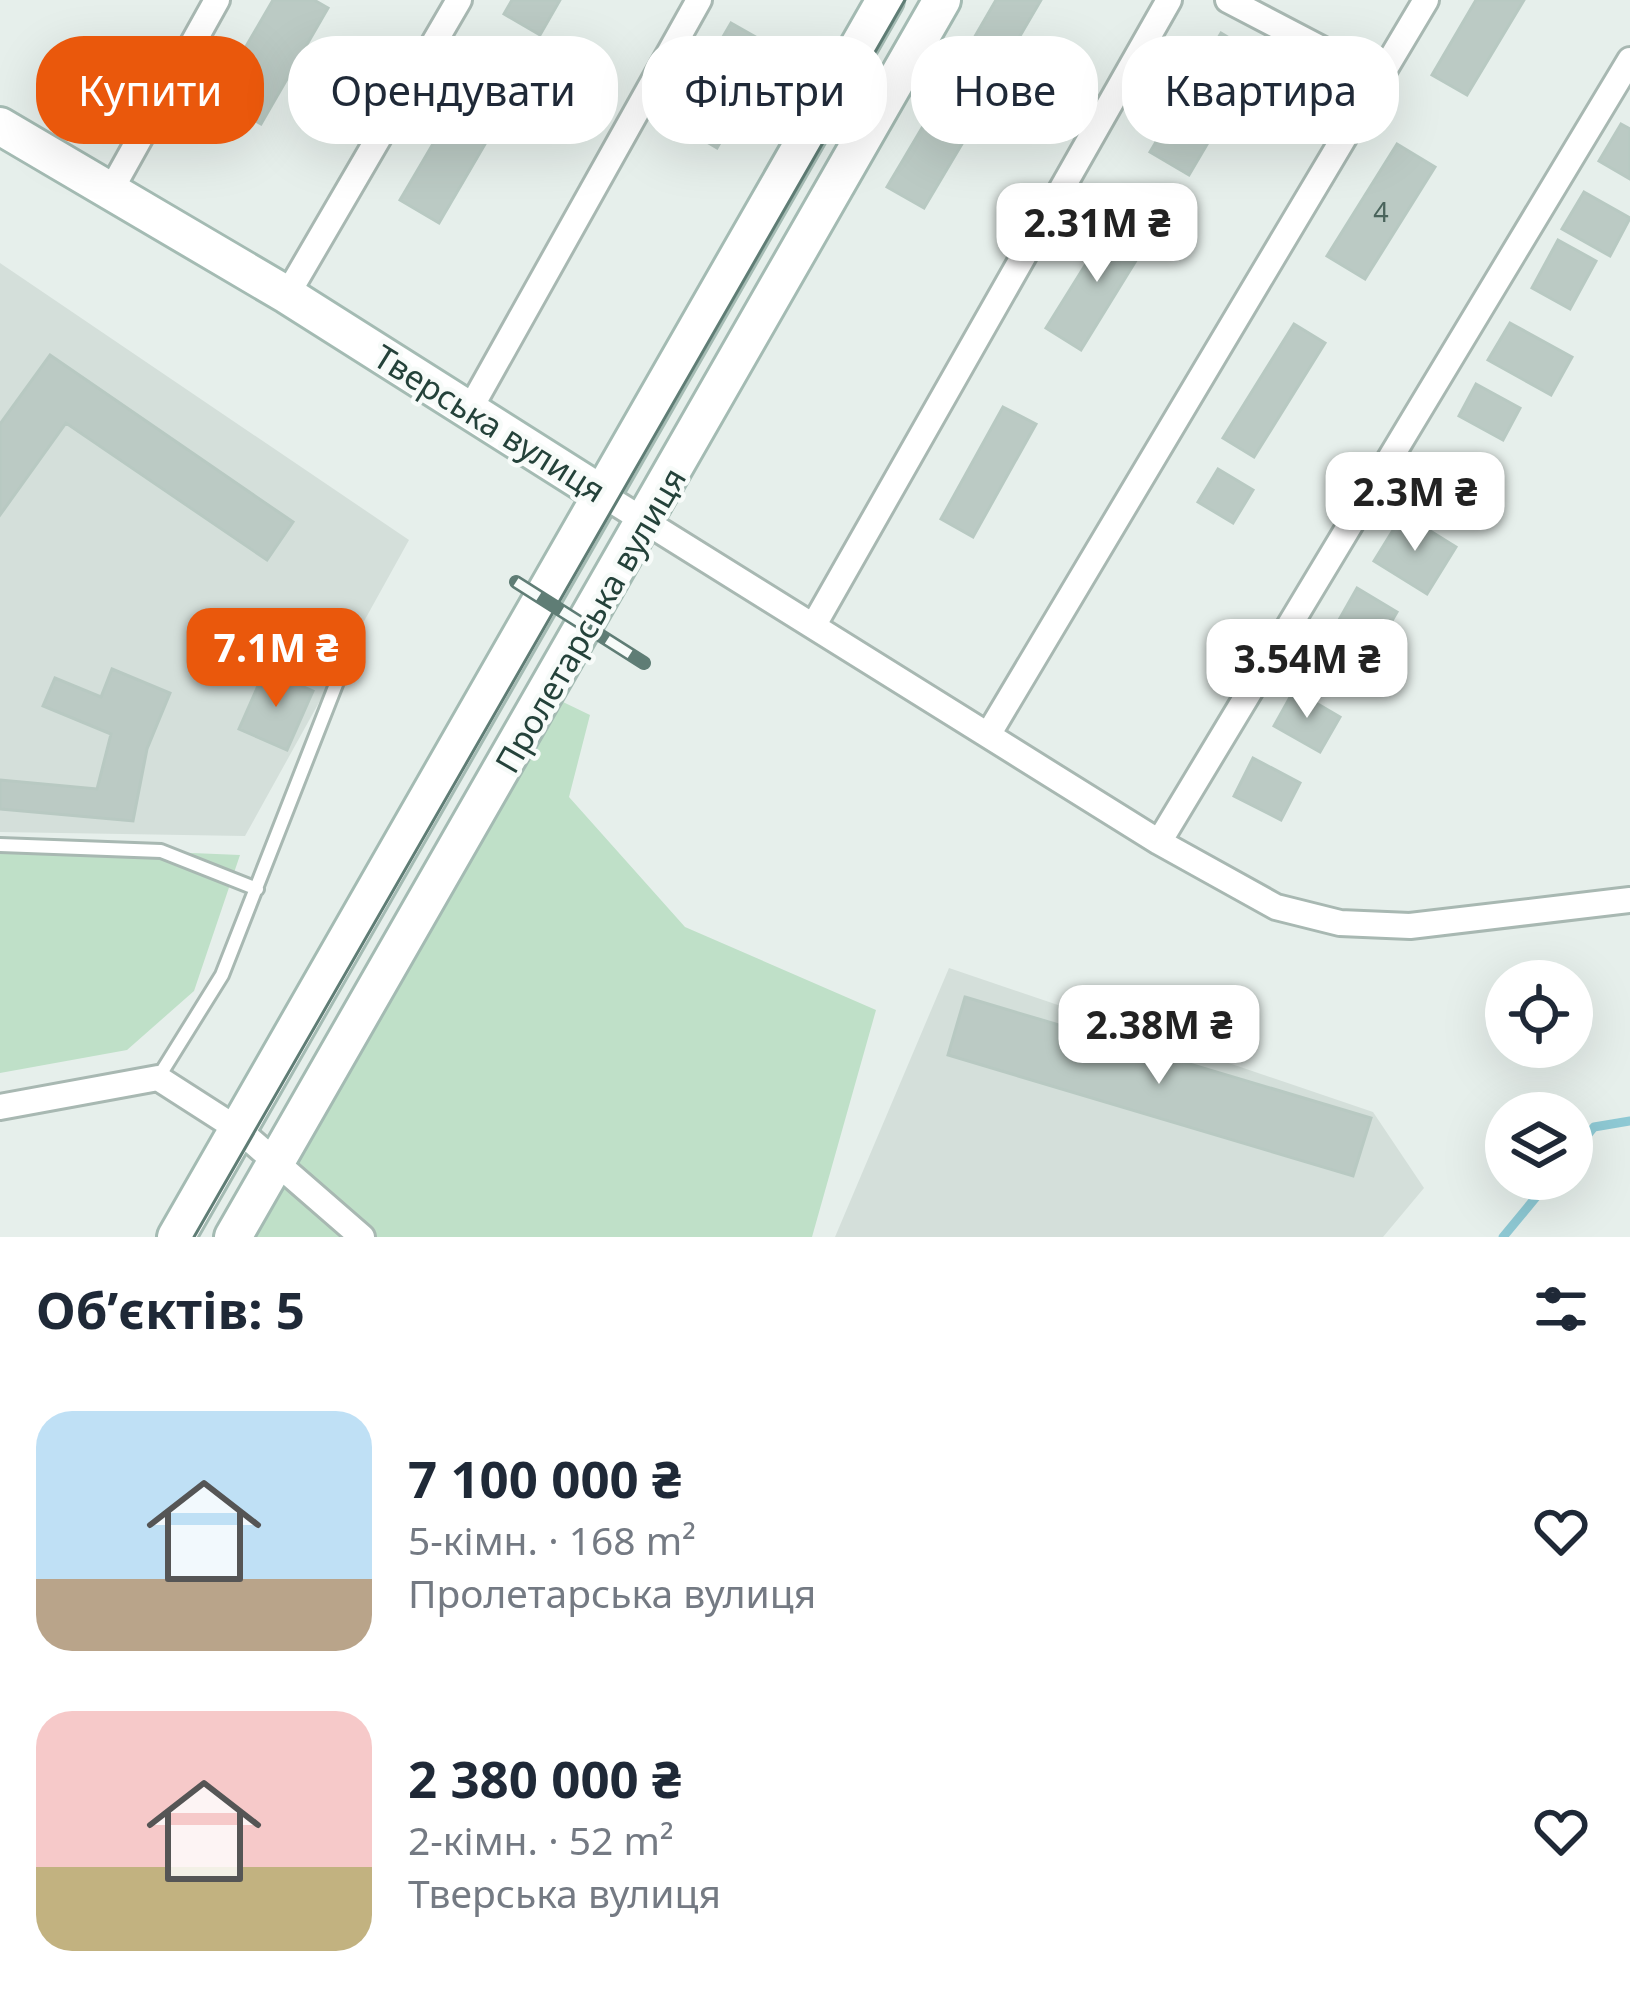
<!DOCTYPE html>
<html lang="uk">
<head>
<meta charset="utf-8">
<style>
	body { margin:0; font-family:"Noto Sans",sans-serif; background:#f2f2f3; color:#1f2937; height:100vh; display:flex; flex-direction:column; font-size:45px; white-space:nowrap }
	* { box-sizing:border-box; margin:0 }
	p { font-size:39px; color:#747a83 }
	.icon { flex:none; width:66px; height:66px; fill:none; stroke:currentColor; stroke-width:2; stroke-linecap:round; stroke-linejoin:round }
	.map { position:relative; height:1237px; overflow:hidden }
	.side { display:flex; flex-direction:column; background:#fff; flex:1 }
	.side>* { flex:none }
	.banner { position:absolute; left:36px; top:36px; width:1560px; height:108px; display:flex; gap:24px }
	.tools { position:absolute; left:1485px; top:960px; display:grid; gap:24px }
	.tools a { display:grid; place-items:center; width:108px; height:108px; border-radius:50%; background:#fff; box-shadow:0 12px 48px #0002; font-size:60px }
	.price { position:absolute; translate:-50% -102px; padding:0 27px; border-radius:24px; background:#fff; color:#222; font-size:39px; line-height:78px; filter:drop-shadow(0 3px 6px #0008) }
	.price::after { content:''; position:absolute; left:50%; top:72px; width:36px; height:27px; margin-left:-18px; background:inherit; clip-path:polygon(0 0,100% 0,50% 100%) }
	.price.selected { background:#ea580c; color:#fff }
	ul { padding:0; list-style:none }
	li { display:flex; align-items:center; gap:36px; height:300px; padding:0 36px }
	li span { display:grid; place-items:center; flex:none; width:336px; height:240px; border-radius:36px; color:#555 }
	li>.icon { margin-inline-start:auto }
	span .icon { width:144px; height:144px; fill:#fffc; stroke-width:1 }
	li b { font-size:51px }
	h2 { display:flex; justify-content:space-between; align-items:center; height:144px; padding:0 36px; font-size:51px }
	.tag { padding:0 42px; border-radius:48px; background:#fff; box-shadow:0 12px 48px #0002; font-size:42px; line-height:108px }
	.tag.selected { background:#ea580c; color:#fff }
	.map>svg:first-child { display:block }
	.built { fill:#d4dfda }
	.green { fill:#bfe0c8 }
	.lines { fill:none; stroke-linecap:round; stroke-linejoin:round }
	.stream { stroke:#8ec9d4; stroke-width:9 }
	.building { fill:#bbcac4; stroke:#b8c9c2; stroke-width:3 }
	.lane-casing { stroke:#a8b8b2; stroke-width:18 }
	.street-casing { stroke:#a8b8b2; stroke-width:30 }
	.secondary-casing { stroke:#a4bbb3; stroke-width:42 }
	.lane { stroke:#fff; stroke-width:12 }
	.street { stroke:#fff; stroke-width:24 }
	.secondary { stroke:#fff; stroke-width:36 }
	.tram { stroke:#5f7d75; stroke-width:3 }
	.rail-casing { stroke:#5f7d75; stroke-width:14 }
	.rail { stroke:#f7fbf9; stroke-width:9; stroke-dasharray:27; stroke-linecap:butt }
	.labels { text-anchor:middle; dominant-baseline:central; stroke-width:9; stroke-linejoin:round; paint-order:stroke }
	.number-label { font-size:27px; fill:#4a645c }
	.street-label { font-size:33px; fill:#24423a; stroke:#f7fbf9 }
</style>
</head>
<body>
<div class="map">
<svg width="1630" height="1237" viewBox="0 0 1630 1237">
	<rect width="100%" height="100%" fill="#e6efeb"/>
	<path class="built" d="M0,263l409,277 -164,296 -245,-4z
		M949,968l424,144 51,76 -41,49h-548z"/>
	<path class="green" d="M563,702l27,13 -21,82 116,130 191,83 -64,227h-561z
		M0,845l240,10 -46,136 -67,59 -127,23z"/>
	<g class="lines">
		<path class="stream" d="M1572,1154l22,-27 36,-6
			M1503,1237l48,-58"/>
	</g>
	<path class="building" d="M273,0h41l14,8 -67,116 -45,-26z
		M512,0h48l-20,35 -36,-21z
		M996,0h45l-38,65 -33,-20z
		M1476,0h48l-57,95 -35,-20z
		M731,23l44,25 -58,100 -44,-26z
		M1221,33l38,23 -70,119 -39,-23z
		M948,84l37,21 -61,103 -37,-21z
		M467,86l39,22 -67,115 -39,-23z
		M1621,124l9,5v50l-31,-18z
		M1397,144l38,23 -70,112 -38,-23z
		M1584,192l46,26 -20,38 -48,-27z
		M1114,219l34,22 -67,109 -35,-22z
		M1558,240l38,21 -26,48 -38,-21z
		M1510,323l62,34 -21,38 -63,-35z
		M1294,324l31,19 -71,114 -31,-19z
		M50,355l243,167 -26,38 -201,-137 -66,92v-91z
		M1476,384l44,24 -17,32 -44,-24z
		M1003,407l33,17 -63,113 -32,-18z
		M1438,457l40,24 -19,33 -40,-24z
		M1218,469l35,21 -20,33 -35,-21z
		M1403,514l53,33 -29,47 -53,-33z
		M1357,588l40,24 -22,38 -40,-23z
		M1327,638l40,23 -19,33 -40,-23z
		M112,669l58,24 -23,56 -14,72 -133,-12v-29l97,9 14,-55 -68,-28 12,-28 46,19z
		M265,670l48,21 -26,59 -48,-21z
		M1294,690l46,27 -20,35 -46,-26z
		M1253,758l47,25 -19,37 -47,-24z
		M965,997l406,121 -18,58 -405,-121z"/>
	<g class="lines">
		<g class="lane-casing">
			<path id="lane" d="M0,845l161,6 96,38
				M158,1078l64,-103 133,-339"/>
		</g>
		<g class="street-casing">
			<path id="street" d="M1228,0l151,79
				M111,190l106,-190
				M287,295l172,-295
				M470,409l229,-409
				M603,495l556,347 117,65 64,16 70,3 220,-26
				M815,623l354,-623
				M988,735l438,-735
				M1159,842l471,-782
				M0,1107l158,-29 81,52 123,107"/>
		</g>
		<g class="secondary-casing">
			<path id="secondary" d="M0,126l287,169 316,200
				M176,1237l709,-1237
				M233,1237l709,-1237"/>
		</g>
		<use href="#lane" class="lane"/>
		<use href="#street" class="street"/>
		<use href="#secondary" class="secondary"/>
		<path class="tram" d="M194,1237l711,-1237"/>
		<g class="rail-casing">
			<path id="rail" d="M516,582l128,81"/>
		</g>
		<use href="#rail" class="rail"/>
	</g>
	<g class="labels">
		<g class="number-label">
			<text x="1381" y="211">4</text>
		</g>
		<g class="street-label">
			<text transform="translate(490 423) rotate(32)">Тверська вулиця</text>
			<text transform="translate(590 620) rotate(-60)">Пролетарська вулиця</text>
		</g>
	</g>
</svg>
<div class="tools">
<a><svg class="icon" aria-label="locate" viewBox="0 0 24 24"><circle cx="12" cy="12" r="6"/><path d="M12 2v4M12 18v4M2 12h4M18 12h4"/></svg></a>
<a><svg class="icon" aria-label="layers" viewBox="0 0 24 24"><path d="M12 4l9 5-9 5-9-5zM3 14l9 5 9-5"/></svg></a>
</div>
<b class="price" style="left:1097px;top:285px">2.31M ₴</b>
<b class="price" style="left:1415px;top:554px">2.3M ₴</b>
<b class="price selected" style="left:276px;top:710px">7.1M ₴</b>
<b class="price" style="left:1307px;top:721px">3.54M ₴</b>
<b class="price" style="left:1159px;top:1087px">2.38M ₴</b>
<div class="banner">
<a class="tag selected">Купити</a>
<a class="tag">Орендувати</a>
<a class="tag">Фільтри</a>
<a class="tag">Нове</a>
<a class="tag">Квартира</a>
</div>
</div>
<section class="side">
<h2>Об’єктів: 5<svg class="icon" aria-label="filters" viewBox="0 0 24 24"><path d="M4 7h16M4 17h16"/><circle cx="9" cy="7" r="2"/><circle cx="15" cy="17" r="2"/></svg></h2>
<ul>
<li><span style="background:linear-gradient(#bfe0f5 70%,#b9a48a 0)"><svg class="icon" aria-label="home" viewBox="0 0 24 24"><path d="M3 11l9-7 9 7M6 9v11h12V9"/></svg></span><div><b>7 100 000 ₴</b><p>5-кімн. · 168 m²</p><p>Пролетарська вулиця</p></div><svg class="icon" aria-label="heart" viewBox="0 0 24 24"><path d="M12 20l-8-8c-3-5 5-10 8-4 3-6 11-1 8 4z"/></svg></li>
<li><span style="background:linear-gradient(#f6c9c9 65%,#c2b280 0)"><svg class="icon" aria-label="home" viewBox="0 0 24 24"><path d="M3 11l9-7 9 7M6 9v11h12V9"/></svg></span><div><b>2 380 000 ₴</b><p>2-кімн. · 52 m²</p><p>Тверська вулиця</p></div><svg class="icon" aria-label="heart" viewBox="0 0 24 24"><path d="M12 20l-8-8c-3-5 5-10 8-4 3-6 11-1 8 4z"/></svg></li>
</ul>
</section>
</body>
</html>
